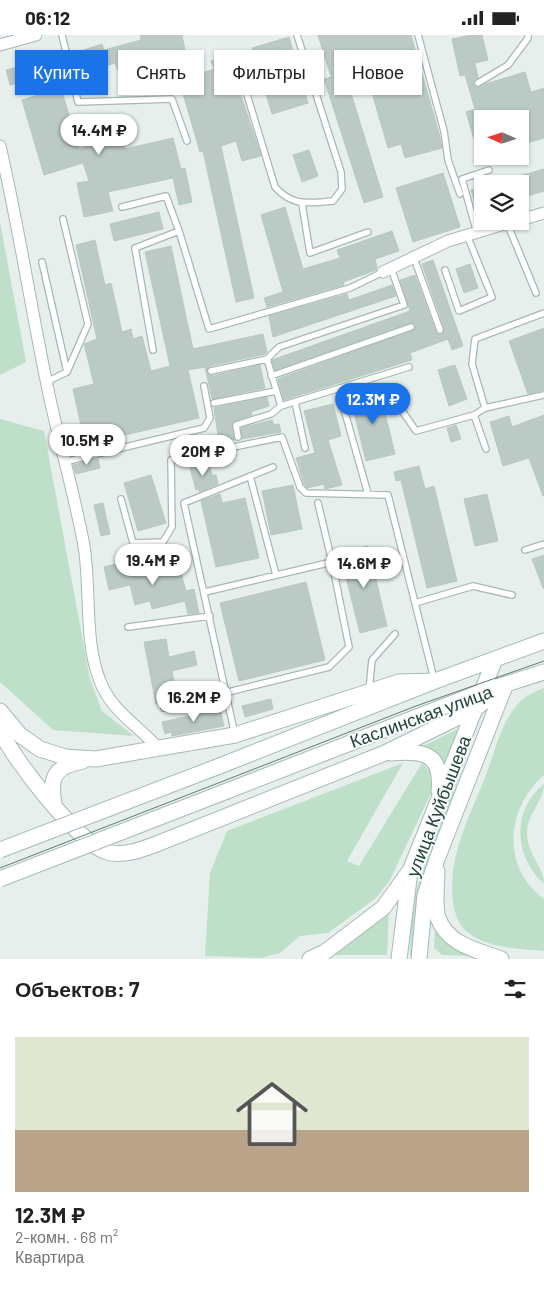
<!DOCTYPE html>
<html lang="ru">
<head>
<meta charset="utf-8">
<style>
	body { margin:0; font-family:Barlow,sans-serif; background:#f2f2f2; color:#222; height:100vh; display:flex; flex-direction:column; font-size:19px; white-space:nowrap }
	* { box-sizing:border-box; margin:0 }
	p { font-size:16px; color:#767676 }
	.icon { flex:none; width:28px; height:28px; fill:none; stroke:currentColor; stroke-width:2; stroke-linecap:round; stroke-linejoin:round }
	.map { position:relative; height:924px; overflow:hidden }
	.panel { display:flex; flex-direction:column; background:#fff; flex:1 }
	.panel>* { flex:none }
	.banner { position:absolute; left:15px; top:15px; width:515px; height:45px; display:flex; gap:10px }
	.needle { width:32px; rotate:273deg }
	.controls { position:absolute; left:474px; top:75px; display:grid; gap:10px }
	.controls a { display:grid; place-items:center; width:55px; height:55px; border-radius:0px; background:#fff; box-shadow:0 1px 4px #0004; font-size:25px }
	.price { position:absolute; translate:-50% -42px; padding:0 11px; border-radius:18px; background:#fff; color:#222; font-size:16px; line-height:32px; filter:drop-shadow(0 1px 2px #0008) }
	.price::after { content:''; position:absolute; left:50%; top:30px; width:15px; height:11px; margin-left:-8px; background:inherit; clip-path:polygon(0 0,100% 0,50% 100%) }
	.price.selected { background:#1a73e8; color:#fff }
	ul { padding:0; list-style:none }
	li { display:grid; align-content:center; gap:10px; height:265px; padding:0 15px }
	li span { display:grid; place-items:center; height:155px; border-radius:0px; color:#555 }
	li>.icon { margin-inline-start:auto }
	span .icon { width:90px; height:90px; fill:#fffc; stroke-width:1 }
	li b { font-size:21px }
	h2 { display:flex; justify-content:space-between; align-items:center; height:60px; padding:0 15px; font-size:21px }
	.pill { padding:0 18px; border-radius:0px; background:#fff; box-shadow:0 1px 4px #0004; font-size:18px; line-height:45px }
	.pill.selected { background:#1a73e8; color:#fff }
	.status { display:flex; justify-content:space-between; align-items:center; height:35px; padding:0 25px; background:#fff; direction:ltr }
	.status svg { height:14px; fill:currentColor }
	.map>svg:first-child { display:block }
	.green { fill:#bfe0c8 }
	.building { fill:#bbcac4; stroke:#b8c9c2 }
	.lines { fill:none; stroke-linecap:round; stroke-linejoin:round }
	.lane-casing { stroke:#a8b8b2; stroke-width:8 }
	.street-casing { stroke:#a8b8b2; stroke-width:13 }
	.secondary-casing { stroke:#a4bbb3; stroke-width:17 }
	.lane { stroke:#fff; stroke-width:5.5 }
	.street { stroke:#fff; stroke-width:11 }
	.secondary { stroke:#fff; stroke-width:15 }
	.tram { stroke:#5f7d75; stroke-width:1 }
	.secondary-bridge-casing { stroke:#a4bbb3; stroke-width:17; stroke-linecap:butt }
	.secondary-bridge { stroke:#fff; stroke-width:15 }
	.labels { text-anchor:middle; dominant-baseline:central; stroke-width:4; stroke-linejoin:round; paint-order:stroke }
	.street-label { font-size:18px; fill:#24423a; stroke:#f7fbf9 }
</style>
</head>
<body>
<div class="status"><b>06:12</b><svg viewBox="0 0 49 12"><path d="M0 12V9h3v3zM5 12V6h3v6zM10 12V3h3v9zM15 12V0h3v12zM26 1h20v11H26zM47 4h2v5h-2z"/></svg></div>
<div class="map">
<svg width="544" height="924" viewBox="0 0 544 924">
	<rect width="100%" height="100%" fill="#e6efeb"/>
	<path class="green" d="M0,187l26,140 -26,13z
		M0,384l44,12 46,248 12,32 32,25 -81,-6 -53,-48z
		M544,653v87c-38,33 -43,93 0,124v52c-25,-2 -60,-3 -79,-21 -14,-14 -14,-40 -12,-58 4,-34 22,-68 34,-100 8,-21 14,-48 29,-66 7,-9 17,-14 28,-18z
		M478,681h2l-57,168 -10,72 -3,-1 1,-40 4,-22z
		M460,693l-16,41 -25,-21z
		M403,728l-56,98 12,5 63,-103 8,8 2,20 -42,89 -14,18 -48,35 -28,3 -20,17 -19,5 -56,-2 5,-83 17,-42z
		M544,749c0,16 -15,28 -17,46 -1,25 17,35 17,54 -30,-27 -33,-74 0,-100z
		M389,875l-2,45h-57z
		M435,886l36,35 -29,-1 -8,-7z"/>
	<path class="building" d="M140,0h42l8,42 24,-8 -3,-8 17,-5 33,100 -19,5 -6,-20 -15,5 33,152 -18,4 -33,-151 -3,1 -25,-86 -19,4 3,14 -28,7 -5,-22 -8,2 -3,-8 -36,12 -7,-21 30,-10 2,6 37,-10z
		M318,0h93l28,98 3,15 -37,10 -4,-14 -13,4 -26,-90 -20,6 41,133 -19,6 -40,-124 7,-2z
		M471,0h11l6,25 -13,3 3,15 -4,3 1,6 50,-15 6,20 13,-4v50l-24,7v-26h-38v40h-2l-14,-47 9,-3 -10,-34 -5,1 -8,-37z
		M289,2l19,66 -36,11 -20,-66z
		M25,30l5,15 -20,5 -4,-15z
		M61,53l18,61 43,-12 3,12 48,-11 8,31 4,-1 7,34 -13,3 -6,-27 -65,14 5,19 -29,6 -7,-34 12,-2 -6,-18 -39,12 -22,-75z
		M309,115l9,26 -16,6 -9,-27z
		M544,134v22l-24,7v-14h-18v-3z
		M443,138l17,54 -47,15 -17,-54z
		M482,152v34h-2l-9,-31z
		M285,172l18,62 37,-11 -3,-8 55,-19 7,20 -24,8 2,8 -1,3 -33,12 1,3 -77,22 -3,-9 19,-6 -22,-77z
		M159,177l4,17 -49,12 -4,-17z
		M95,205l10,45 6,-2 11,49 9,-3 2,10 9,-3 9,35 19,-5 -25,-114 26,-6 22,103 70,-15 4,18 -2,2 -55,12 -3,3v5l5,2 48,-11 5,23 -53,11 -7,-32 -17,3 11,48 -114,26 -12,-55 21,-5 -10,-40 13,-5 -21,-94z
		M433,225l30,86 -11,4 -4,-11 -38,14 2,7 -128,40 -6,-21 136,-49 1,-5 -6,-2 -134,47 -3,-10 138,-49 -10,-31 15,-5 21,57 3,2 4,-1 1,-5 -22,-64z
		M470,229l8,24 -14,5 -8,-24z
		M392,250l4,11 -123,41 -4,-21 78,-22 2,6z
		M544,293v62l-16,4 -19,-53z
		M455,330l12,34 -18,7 -11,-36z
		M379,354l16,65 -29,7 -16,-65z
		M267,362l2,9 -18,6 1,3 -20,7 2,18 -15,2 -5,-34z
		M333,369l8,32 -13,4 14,45 -17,4 -1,-5 -17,4 -3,-4 -8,-26 19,-5 -11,-42z
		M544,380v81h-1l-14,-38 -26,8 -13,-44 19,-6 3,11z
		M272,385l2,5 5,-1 2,8 -39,7 -1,-11z
		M456,390l5,14 -10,3 -4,-14z
		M98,424l2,9 -24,6 -3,-9z
		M209,428l3,12h4l2,9 -19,8v-3l-3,1 -6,-22z
		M419,431l6,23 9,-3 23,95 -30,7 -26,-108 -5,1 -2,-9z
		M151,440l15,48 -28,8 -14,-48z
		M293,450l9,44 -31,6 -9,-44z
		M220,459l2,9 23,-5 14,60 -43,9 -15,-66z
		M487,459l11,47 -23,5 -11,-47z
		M103,468l7,31 -9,2 -7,-31z
		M368,511l19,80 -27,7 -20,-80z
		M544,520v33h-1l-11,-29z
		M138,527l3,15 38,-11 7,25 8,-2 5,24 -11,1 -3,-13 -33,8 -2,-8 -15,4 -5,-20 -21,5 -5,-23 11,-3 1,3z
		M306,547l19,78 -86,21 -19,-78z
		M166,604l3,18 25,-6 3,14 -25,6 5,29 -21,4 -12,-62z
		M271,664l2,10 -28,8 -3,-11z
		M220,674l4,17 -52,10 -1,-4 -6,2 -3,-12z"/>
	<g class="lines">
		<g class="lane-casing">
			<path id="lane" d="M62,0l16,67 94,-3 15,42
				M418,0l26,96 4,29 12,34
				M235,20l40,132c18,20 33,16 58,14l9,-12 -1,-17 -44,-137
				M478,48l30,-18 20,-27v-3
				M302,169l8,49 58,-21
				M122,172l44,-11 13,35
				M63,184l25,105 -21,48
				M507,188l29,70
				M477,198l-15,-54 27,-9
				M414,223l26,72
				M42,227l25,110 -21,10
				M445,235l14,41 33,-14 -25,-62
				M153,315l-18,-102 44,-17 30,98 141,-41 33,-16
				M267,324l12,-12 125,-42 -13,-37
				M211,336l56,-12 14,47
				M271,341l140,-49
				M392,361l24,35 58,-16 11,-7 59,-13
				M295,367l10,46
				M214,368l62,-12
				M485,373l-13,-44 3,-25 69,-26
				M344,374l24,85
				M474,380l12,34
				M238,402l-2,-12 35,-11 10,-8 128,-39
				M64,427l140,-34 6,-10 -6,-32
				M250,441l26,99
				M121,464l12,44 30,-1 9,-15 -1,-67 111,-23 18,50 6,6 82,2 46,184
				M318,468l14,59
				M525,515l19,-6
				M415,568l58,-17 39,9
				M128,592l82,-11
				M369,655l3,-30 23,-26
				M164,673l165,-41 20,-20 -17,-85 -127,30
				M235,700l-51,-232 89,-36"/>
		</g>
		<g class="street-casing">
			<path id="street" d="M0,10l36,-10
				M0,111c18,77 30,156 46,234 11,56 28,111 38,166 7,43 0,96 16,135 11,30 39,45 59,68
				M520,185l24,-7
				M383,237l65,-31 66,-20"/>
		</g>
		<g class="secondary-casing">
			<path id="secondary" d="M0,676l20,24 20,14 25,8 31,2 139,-24 164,-53 36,-1
				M0,695c13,29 78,113 107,122 17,5 36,-3 52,-9l226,-90 90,-44 30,-24
				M391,718c32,-3 52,0 48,38
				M217,732l218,-86 109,-40
				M227,756l254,-99 63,-20
				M54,769c-5,-27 1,-38 29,-43
				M437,836c0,13 -3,34 1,47 10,27 39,32 63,41
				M310,924l15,-7 58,-44 26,-36
				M399,924l11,-88 85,-212
				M419,924l6,-64 12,-36 68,-173"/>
		</g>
		<use href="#lane" class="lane"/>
		<use href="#street" class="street"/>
		<use href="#secondary" class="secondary"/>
		<path class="tram" d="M0,833l416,-162 128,-45"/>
		<g class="secondary-bridge-casing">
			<path id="secondary-bridge" d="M0,815l217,-83
				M0,844l227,-88"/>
		</g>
		<use href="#secondary-bridge" class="secondary-bridge"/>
	</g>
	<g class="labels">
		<g class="street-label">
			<text transform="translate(421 681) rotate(-20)">Каслинская улица</text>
			<text transform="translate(438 771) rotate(-69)">улица Куйбышева</text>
		</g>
	</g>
</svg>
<div class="controls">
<a><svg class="needle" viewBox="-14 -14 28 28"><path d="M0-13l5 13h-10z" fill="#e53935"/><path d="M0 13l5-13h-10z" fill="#767676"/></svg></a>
<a><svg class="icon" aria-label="layers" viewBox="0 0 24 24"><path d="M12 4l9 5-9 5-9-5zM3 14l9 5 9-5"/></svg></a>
</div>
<b class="price" style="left:99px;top:121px">14.4M ₽</b>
<b class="price selected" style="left:373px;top:390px">12.3M ₽</b>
<b class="price" style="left:87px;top:431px">10.5M ₽</b>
<b class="price" style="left:203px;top:442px">20M ₽</b>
<b class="price" style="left:153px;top:551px">19.4M ₽</b>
<b class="price" style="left:364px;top:554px">14.6M ₽</b>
<b class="price" style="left:194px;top:688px">16.2M ₽</b>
<div class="banner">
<a class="pill selected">Купить</a>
<a class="pill">Снять</a>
<a class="pill">Фильтры</a>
<a class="pill">Новое</a>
</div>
</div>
<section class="panel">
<h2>Объектов: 7<svg class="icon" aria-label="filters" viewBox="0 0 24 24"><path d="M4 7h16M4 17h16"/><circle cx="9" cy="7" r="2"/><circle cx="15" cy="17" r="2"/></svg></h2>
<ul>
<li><span style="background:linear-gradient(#dfe7d0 60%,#b9a48a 0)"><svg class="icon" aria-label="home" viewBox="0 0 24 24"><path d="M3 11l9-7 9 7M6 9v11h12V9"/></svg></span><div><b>12.3M ₽</b><p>2-комн. · 68 m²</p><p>Квартира</p></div></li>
</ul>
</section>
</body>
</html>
